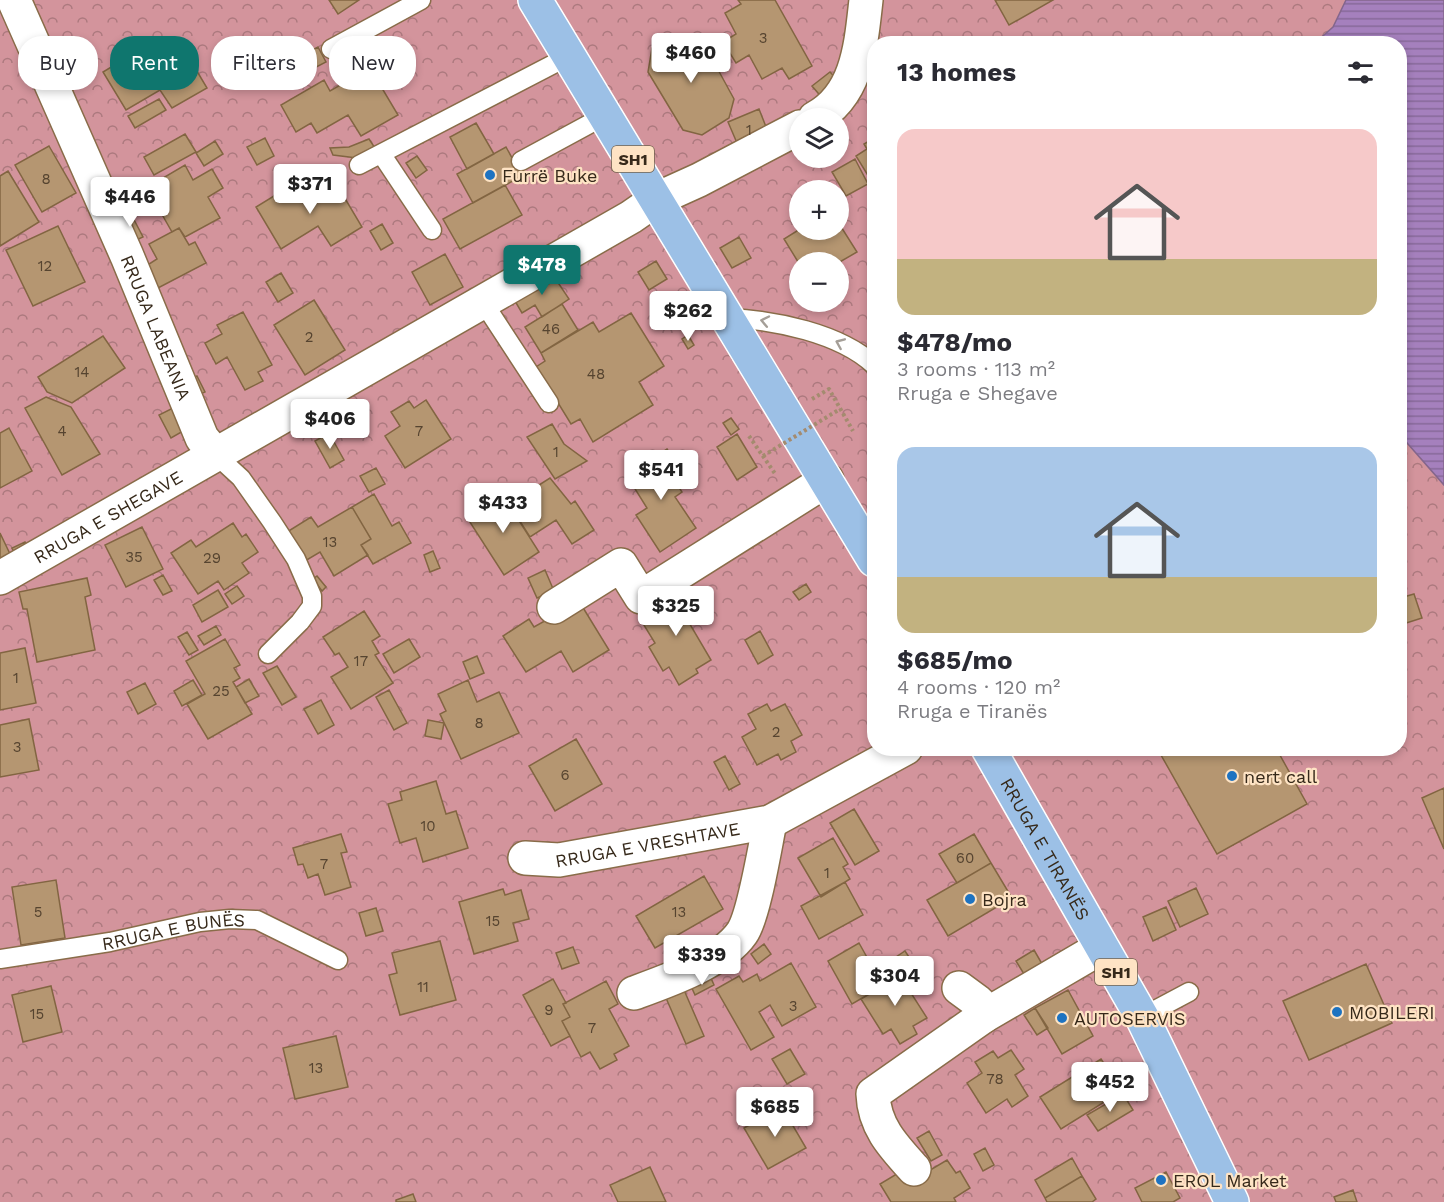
<!DOCTYPE html>
<html lang="en">
<head>
<meta charset="utf-8">
<style>
	body { margin:0; font-family:"Work Sans",sans-serif; background:#f7f7f7; color:#2b2b33; height:100vh; display:flex; flex-direction:column; font-size:22px; white-space:nowrap }
	* { box-sizing:border-box; margin:0 }
	p { font-size:20px; color:#7c7c81 }
	.icon { flex:none; width:33px; height:33px; fill:none; stroke:currentColor; stroke-width:2; stroke-linecap:round; stroke-linejoin:round }
	.map { position:relative; flex:1; overflow:hidden }
	.panel { position:absolute; left:867px; top:36px; width:540px; height:720px; display:flex; flex-direction:column; background:#fff; border-radius:24px; box-shadow:0 3px 9px #0003 }
	.panel>* { flex:none }
	.banner { position:absolute; left:18px; top:36px; width:570px; height:54px; display:flex; gap:12px }
	.fabs { position:absolute; left:789px; top:108px; display:grid; gap:12px }
	.fabs a { display:grid; place-items:center; width:60px; height:60px; border-radius:50%; background:#fff; box-shadow:0 3px 9px #0003; font-size:30px }
	.price { position:absolute; translate:-50% -51px; padding:0 14px; border-radius:6px; background:#fff; color:#222; font-size:20px; line-height:39px; filter:drop-shadow(0 2px 3px #0008) }
	.price::after { content:''; position:absolute; left:50%; top:36px; width:18px; height:14px; margin-left:-9px; background:inherit; clip-path:polygon(0 0,100% 0,50% 100%) }
	.price.on { background:#0f766e; color:#fff }
	ul { padding:0; list-style:none }
	li { display:grid; align-content:center; gap:12px; height:318px; padding:0 30px }
	li span { display:grid; place-items:center; height:186px; border-radius:18px; color:#555 }
	li>.icon { margin-inline-start:auto }
	span .icon { width:108px; height:108px; fill:#fffc; stroke-width:1 }
	li b { font-size:26px }
	h2 { display:flex; justify-content:space-between; align-items:center; height:72px; padding:0 30px; font-size:26px }
	.tag { padding:0 21px; border-radius:24px; background:#fff; box-shadow:0 3px 9px #0003; font-size:21px; line-height:54px }
	.tag.on { background:#0f766e; color:#fff }
	.map>svg:first-child { display:block }
	.park { fill:url(#park-crowns); fill-rule:evenodd }
	.water { fill:url(#water-rules); stroke:#84668c; stroke-width:1.5 }
	.building { fill:#b59671; stroke:#826542; stroke-width:1.5 }
	.lines { fill:none; stroke-linecap:round; stroke-linejoin:round }
	.service-casing { stroke:#896c49; stroke-width:21 }
	.minor-casing { stroke:#896c49; stroke-width:36 }
	.primary-casing { stroke:#fff; stroke-width:36 }
	.path { stroke:#a48b6f; stroke-width:4; stroke-dasharray:3 3; stroke-linecap:butt }
	.service { stroke:#fff; stroke-width:18 }
	.minor { stroke:#fff; stroke-width:33 }
	.primary { stroke:#9cc0e6; stroke-width:33 }
	.path-bridge { stroke:#a48b6f; stroke-width:4; stroke-dasharray:3 3; stroke-linecap:butt }
	.oneway { stroke:#a59f98 }
	.poi-dot { fill:#1e73c1; stroke:#fee3c4; stroke-width:2 }
	.labels { text-anchor:middle; dominant-baseline:central; stroke-width:4.5; stroke-linejoin:round; paint-order:stroke }
	.number-label { font-size:15px; fill:#564430 }
	.shield { fill:#fee3c4; stroke:#72614d; stroke-width:1.5 }
	.shield-label { font-size:16px; font-weight:bold; fill:#36291a }
	.poi-label { font-size:18px; fill:#36291a; stroke:#fee3c4; text-anchor:start }
	.street-label { font-size:18px; fill:#36291a; stroke:#fee3c4 }
</style>
</head>
<body>
<div class="map">
<svg width="1444" height="1202" viewBox="0 0 1444 1202">
	<defs>
		<pattern id="park-crowns" width="20" height="18" patternUnits="userSpaceOnUse" patternTransform="scale(1.5)"><rect width="20" height="18" fill="#d3949c"/><path d="M2 6a3 3 0 1 1 6 0M12 15a3 3 0 1 1 6 0" fill="none" stroke="#ac797e"/></pattern>
		<pattern id="water-rules" width="6" height="5" patternUnits="userSpaceOnUse" patternTransform="scale(1.5)"><rect width="6" height="5" fill="#a580bd"/><path d="M0 2.5h6" fill="none" stroke="#876999"/></pattern>
	</defs>
	<rect width="100%" height="100%" fill="#f5d4ae"/>
	<path class="park" d="M0,0h1444v1202h-1444zM874,44h526v704h-526zM800,118h38v40h-38zM800,190h38v40h-38zM800,262h38v40h-38z"/>
	<path class="water" d="M1346,0h98v485l-44,-50v-391l-85,-1 18,-16z"/>
	<path class="building" d="M329,0h30l-21,14z
		M738,0h37l37,66 -23,13 -7,-11 -20,11 -13,-24 -13,8 -13,-21 13,-8 -11,-21 16,-9z
		M995,0h58l-44,25z
		M683,34l21,10 30,55 -5,19 -27,17 -19,-5 -35,-58 4,-24z
		M182,46l25,42 -35,20 -12,-18 -34,20 -23,-38 23,-14 6,9 15,-9 4,7z
		M318,47l8,15 -27,14 -8,-15z
		M370,68l28,47 -37,21 -13,-21 -31,18 -6,-10 -15,9 -15,-27 43,-25 6,11z
		M68,71l5,19 -9,2 -5,-19z
		M830,72l12,13 -18,15 -12,-14z
		M159,99l7,11 -31,18 -7,-12z
		M759,109l11,28 -30,13 -12,-28z
		M476,123l18,31 -27,15 -17,-32z
		M185,134l11,18 -42,23 -10,-18z
		M265,138l9,18 -17,9 -10,-18z
		M874,138v43l-2,1 -16,-26 11,-7 -3,-5z
		M369,139l8,12 -20,7 -24,-3 -3,-7 19,-1z
		M215,141l8,13 -19,12 -8,-13z
		M49,146l27,47 -34,19 -27,-47z
		M506,147l16,29 -49,27 -16,-29z
		M417,156l10,14 -11,8 -10,-15z
		M855,159l13,25 -22,12 -14,-24z
		M185,165l8,15 19,-11 11,19 -15,9 12,21 -35,19 -6,-9 -7,4 -21,-37 16,-10 -4,-7z
		M8,171l31,51 -39,24v-70z
		M334,180l28,47 -31,19 -13,-20 -37,23 -25,-42 26,-16 4,8 17,-10 4,7z
		M505,185l17,30 -62,34 -17,-30z
		M131,214l12,23 -13,6 -12,-23z
		M838,222l19,30 -19,11 -38,-1v3l-16,-26 16,-10 38,1z
		M382,224l11,19 -12,7 -11,-19z
		M58,226l27,56 -52,24 -27,-56z
		M179,228l10,17 6,-3 11,21 -48,25 -12,-22 11,-7 -8,-15z
		M739,237l12,21 -19,10 -12,-20z
		M445,254l18,33 -33,18 -18,-33z
		M656,261l11,18 -18,11 -11,-18z
		M551,272l18,27 -27,18 -7,-12 -13,8 -10,-17z
		M281,273l12,20 -15,9 -12,-20z
		M314,300l31,50 -40,25 -31,-50z
		M562,304l16,26 -37,23 -16,-26z
		M243,312l29,53 -14,7 5,9 -18,9 -18,-33 -11,7 -11,-21 17,-9 -5,-9z
		M631,313l33,53 -25,16 14,23 -60,37 -13,-23 -9,5 -35,-57 9,-6 -4,-8 52,-31 6,10z
		M688,335l6,10 -6,4 -6,-10z
		M103,336l22,32 -53,35 -25,-11 -9,-15z
		M197,376l8,16 -11,5 -7,-17z
		M46,397l25,10 29,47 -38,21 -37,-67z
		M426,400l25,39 -46,29 -20,-32 15,-10 -9,-14 18,-11 5,7z
		M173,408l12,22 -14,8 -12,-23z
		M731,418l8,11 -8,6 -8,-12z
		M552,424l12,20 23,17 -32,18 -28,-42z
		M9,428l23,43 -32,17v-55z
		M329,433l15,27 -14,8 -15,-27z
		M737,434l20,33 -20,13 -20,-33z
		M667,449l17,26 -9,6 7,11 -7,5 21,31 -36,24 -24,-37 11,-7 -20,-32z
		M376,468l9,16 -16,8 -9,-16z
		M550,478l21,26 4,-3 19,29 -22,14 -16,-24 -26,17 -21,-33z
		M374,494l18,32 7,-4 12,21 -38,21 -12,-19 10,-6 -19,-32z
		M502,494l37,58 -35,23 -38,-59z
		M352,507l19,32 -10,6 7,10 -34,21 -14,-24 -15,9 -18,-29 24,-15 7,10z
		M233,523l9,14 4,-3 12,18 -16,11 7,10 -25,17 -6,-9 -20,13 -27,-41 20,-13 5,7z
		M142,527l21,42 -37,18 -21,-42z
		M0,533l11,23 -11,4z
		M25,542l4,9 -13,6 -4,-9z
		M433,551l7,17 -10,4 -6,-17z
		M545,570l9,21 -17,7 -9,-20z
		M163,575l9,16 -9,4 -9,-15z
		M317,576l9,11 -4,4 -9,-12z
		M87,578l4,17 -6,2 10,53 -58,12 -10,-53h-4l-4,-17z
		M806,584l5,8 -12,8 -6,-8z
		M237,586l7,10 -12,8 -7,-10z
		M218,590l10,17 -26,15 -9,-17z
		M688,591l13,22 -13,8 23,39 -15,9 2,4 -19,12 -10,-18 -6,4 -14,-24 6,-4 -16,-26z
		M1414,594l8,24 -22,7v-27z
		M582,606l27,44 -36,22 -12,-21 -35,21 -23,-36 26,-17 5,8 16,-9 4,6z
		M364,611l16,25 -8,5 7,12 -4,2 18,28 -42,26 -20,-32 17,-10 -9,-14 -4,2 -12,-18z
		M216,626l5,9 -17,10 -6,-9z
		M760,631l13,24 -15,9 -13,-24z
		M187,632l11,18 -9,5 -11,-18z
		M225,639l15,26 -6,3 6,10 -7,4 19,32 -44,25 -21,-35 18,-10 -19,-33z
		M409,639l11,18 -26,16 -11,-19z
		M25,648l11,55 -36,7v-57z
		M477,656l7,17 -14,6 -7,-17z
		M277,666l19,31 -14,8 -19,-32z
		M249,679l10,17 -14,7 -9,-16z
		M193,680l9,15 -20,11 -8,-15z
		M468,680l9,22 22,-10 20,41 -58,26 -21,-45 6,-3 -8,-17z
		M145,683l11,21 -18,10 -11,-22z
		M389,690l18,33 -13,7 -18,-33z
		M321,700l13,25 -16,9 -14,-25z
		M767,704l4,7 14,-7 17,31 -11,6 5,11 -15,8 -3,-6 -21,11 -15,-28 14,-8 -8,-15z
		M29,719l10,51 -39,7v-52z
		M428,720l16,3 -3,16 -16,-3z
		M576,739l26,45 -47,27 -26,-45z
		M1157,748h119l31,56 -90,50z
		M725,756l15,28 -11,6 -15,-28z
		M436,781l10,33 10,-3 12,37 -45,14 -7,-24 -16,5 -12,-39 14,-4 -2,-8z
		M1444,788v61l-22,-51z
		M854,809l25,42 -24,14 -25,-42z
		M341,834l6,18 -6,1 10,34 -26,8 -7,-21 -10,4 -5,-14 -5,1 -5,-17z
		M974,834l17,29 -34,20 -18,-29z
		M833,838l15,26 -5,3 7,12 -29,18 -23,-39z
		M991,863l21,35 -64,38 -21,-36z
		M704,876l19,33 -68,39 -19,-32z
		M56,880l9,58 -44,7 -9,-58z
		M845,882l18,33 -44,24 -18,-33z
		M1196,888l12,26 -28,13 -12,-26z
		M503,889l2,6 16,-5 8,29 -16,4 5,18 -44,13 -15,-52z
		M1166,907l10,23 -23,11 -10,-24z
		M376,908l7,23 -17,5 -7,-23z
		M440,941l16,59 -56,15 -11,-40 8,-2 -5,-20z
		M859,943l24,43 -31,18 -24,-43z
		M764,944l7,10 -13,10 -7,-10z
		M573,947l6,16 -17,6 -6,-16z
		M1034,950l11,19 -18,10 -11,-18z
		M905,951l19,29 -14,10 -20,-29z
		M791,963l25,44 -34,19 -12,-21 -11,7 15,25 -23,13 -35,-61 23,-13 4,6 14,-8 3,7z
		M1366,964l26,59 -83,37 -26,-59z
		M895,968l32,50 -14,8 4,8 -17,10 -9,-15 -8,5 -22,-35 22,-13 -4,-8z
		M710,976l4,9 -19,10 -4,-9z
		M553,979l13,24 -3,1 7,13 -8,4 8,15 -19,10 -28,-51z
		M606,981l12,23 -9,5 20,37 -15,8 3,6 -17,9 -10,-17 -9,5 -19,-36 8,-4 -7,-13z
		M51,986l11,46 -39,10 -11,-47z
		M684,990l20,46 -18,8 -20,-46z
		M1068,990l25,46 -31,18 -27,-46z
		M1035,1008l13,20 -11,7 -13,-20z
		M336,1036l12,51 -53,12 -12,-51z
		M790,1049l15,25 -18,10 -15,-25z
		M1011,1050l13,19 -9,6 13,21 -16,11 -5,-8 -21,14 -19,-30 15,-10 -7,-11 18,-11 5,7z
		M1101,1059l21,32 -61,38 -21,-32z
		M1123,1094l10,16 -35,21 -11,-16z
		M782,1107l24,41 -38,21 -24,-41z
		M929,1131l13,24 -11,6 -14,-23z
		M985,1148l9,17 -11,6 -9,-17z
		M1072,1158l10,18 -37,22 -10,-18z
		M947,1160l9,13 4,-2 10,17 -16,10 2,4h-65l-11,-18 20,-12 7,12z
		M650,1167l16,35h-48l-8,-17z
		M1166,1172l14,26 -7,4h-31l-7,-14z
		M1082,1176l14,23 -4,3h-45l-2,-4z
		M1353,1190l4,12h-21l-2,-5z
		M413,1194l3,8h-20v-2z"/>
	<g class="lines">
		<g class="service-casing">
			<g id="service">
				<path d="M331,49l90,-49"/>
				<path d="M382,155l50,75"/>
				<path d="M521,161l85,-46"/>
				<path d="M359,165l210,-109"/>
				<path d="M483,302l66,101"/>
				<path d="M729,318c45,2 111,15 145,47"/>
				<path d="M216,455l25,23 31,44 24,37 16,37v10l-12,16 -32,32"/>
				<path id="s1" d="M0,959l110,-17 90,-20 30,-3 27,1 81,40"/>
				<path d="M1142,1017l47,-25"/>
			</g>
		</g>
		<g class="minor-casing">
			<g id="minor">
				<path id="s2" d="M14,0l113,256 75,182 14,17"/>
				<path d="M815,118c43,-23 46,-74 51,-118"/>
				<path id="s3" d="M0,578l631,-361 26,-18 42,-19 101,-53"/>
				<path d="M554,607l67,-42 20,32 186,-117"/>
				<path id="s4" d="M525,858l34,2 211,-38 136,-74"/>
				<path d="M959,988l19,14 6,14"/>
				<path d="M634,993c33,-12 88,-31 108,-60 12,-17 23,-87 28,-111"/>
				<path d="M914,1169c-21,-23 -40,-43 -41,-75l111,-78 118,-69"/>
			</g>
		</g>
		<g class="primary-casing">
			<g id="primary">
				<path d="M535,0l339,560"/>
				<path id="s5" d="M988,748l154,269 90,185"/>
			</g>
		</g>
		<path class="path" d="M812,399l17,-10 24,42
			M749,436l27,39"/>
		<use href="#service" class="service"/>
		<use href="#minor" class="minor"/>
		<use href="#primary" class="primary"/>
		<path class="path-bridge" d="M763,456l77,-47"/>
	</g>
	<defs><path id="oneway-chevron" d="M-2-3.5L2.5 0L-2 3.5" fill="none" stroke-width="1.6" stroke-linecap="round" stroke-linejoin="round" transform="scale(1.5)"/></defs>
	<g class="oneway">
		<use href="#oneway-chevron" transform="translate(765 321) rotate(-168)"/>
		<use href="#oneway-chevron" transform="translate(840 343) rotate(-157)"/>
	</g>
	<g class="poi-dot">
		<circle cx="490" cy="175" r="6"/>
		<circle cx="1232" cy="776" r="6"/>
		<circle cx="970" cy="899" r="6"/>
		<circle cx="1337" cy="1012" r="6"/>
		<circle cx="1062" cy="1018" r="6"/>
		<circle cx="1161" cy="1180" r="6"/>
	</g>
	<g class="labels">
		<g class="number-label">
			<text x="763" y="38">3</text>
			<text x="749" y="130">1</text>
			<text x="46" y="179">8</text>
			<text x="45" y="266">12</text>
			<text x="551" y="329">46</text>
			<text x="309" y="337">2</text>
			<text x="82" y="372">14</text>
			<text x="596" y="374">48</text>
			<text x="62" y="431">4</text>
			<text x="419" y="431">7</text>
			<text x="556" y="452">1</text>
			<text x="330" y="542">13</text>
			<text x="134" y="557">35</text>
			<text x="212" y="558">29</text>
			<text x="361" y="661">17</text>
			<text x="16" y="678">1</text>
			<text x="221" y="691">25</text>
			<text x="479" y="723">8</text>
			<text x="776" y="732">2</text>
			<text x="17" y="747">3</text>
			<text x="565" y="775">6</text>
			<text x="428" y="826">10</text>
			<text x="965" y="858">60</text>
			<text x="324" y="864">7</text>
			<text x="827" y="873">1</text>
			<text x="38" y="912">5</text>
			<text x="679" y="912">13</text>
			<text x="493" y="921">15</text>
			<text x="423" y="987">11</text>
			<text x="793" y="1006">3</text>
			<text x="549" y="1010">9</text>
			<text x="37" y="1014">15</text>
			<text x="592" y="1028">7</text>
			<text x="316" y="1068">13</text>
			<text x="995" y="1079">78</text>
		</g>
		<g class="shield">
			<rect x="612" y="146" width="42" height="26" rx="4.5"/>
			<rect x="1095" y="959" width="42" height="26" rx="4.5"/>
		</g>
		<g class="shield-label">
			<text x="633" y="159">SH1</text>
			<text x="1116" y="972">SH1</text>
		</g>
		<g class="poi-label">
			<text x="502" y="175">Furrë Buke</text>
			<text x="1244" y="776">nert call</text>
			<text x="982" y="899">Bojra</text>
			<text x="1349" y="1012">MOBILERI</text>
			<text x="1074" y="1018">AUTOSERVIS</text>
			<text x="1173" y="1180">EROL Market</text>
		</g>
		<g class="street-label">
			<text stroke="none"><textPath href="#s2" startOffset="357">RRUGA LABEANIA</textPath></text>
			<text stroke="none"><textPath href="#s3" startOffset="124">RRUGA E SHEGAVE</textPath></text>
			<text stroke="none"><textPath href="#s4" startOffset="124">RRUGA E VRESHTAVE</textPath></text>
			<text stroke="none"><textPath href="#s5" startOffset="116">RRUGA E TIRANËS</textPath></text>
			<text stroke="none"><textPath href="#s1" startOffset="176">RRUGA E BUNËS</textPath></text>
		</g>
	</g>
</svg>
<div class="fabs">
<a><svg class="icon" aria-label="layers" viewBox="0 0 24 24"><path d="M12 4l9 5-9 5-9-5zM3 14l9 5 9-5"/></svg></a>
<a>+</a>
<a>−</a>
</div>
<b class="price" style="left:691px;top:84px">$460</b>
<b class="price" style="left:310px;top:215px">$371</b>
<b class="price" style="left:130px;top:228px">$446</b>
<b class="price on" style="left:542px;top:296px">$478</b>
<b class="price" style="left:688px;top:342px">$262</b>
<b class="price" style="left:330px;top:450px">$406</b>
<b class="price" style="left:661px;top:501px">$541</b>
<b class="price" style="left:503px;top:534px">$433</b>
<b class="price" style="left:676px;top:637px">$325</b>
<b class="price" style="left:702px;top:986px">$339</b>
<b class="price" style="left:895px;top:1007px">$304</b>
<b class="price" style="left:1110px;top:1113px">$452</b>
<b class="price" style="left:775px;top:1138px">$685</b>
<div class="banner">
<a class="tag">Buy</a>
<a class="tag on">Rent</a>
<a class="tag">Filters</a>
<a class="tag">New</a>
</div>
<section class="panel">
<h2>13 homes<svg class="icon" aria-label="filters" viewBox="0 0 24 24"><path d="M4 7h16M4 17h16"/><circle cx="9" cy="7" r="2"/><circle cx="15" cy="17" r="2"/></svg></h2>
<ul>
<li><span style="background:linear-gradient(#f6c9c9 70%,#c2b280 0)"><svg class="icon" aria-label="home" viewBox="0 0 24 24"><path d="M3 11l9-7 9 7M6 9v11h12V9"/></svg></span><div><b>$478/mo</b><p>3 rooms · 113 m²</p><p>Rruga e Shegave</p></div></li>
<li><span style="background:linear-gradient(#a9c7e8 70%,#c2b280 0)"><svg class="icon" aria-label="home" viewBox="0 0 24 24"><path d="M3 11l9-7 9 7M6 9v11h12V9"/></svg></span><div><b>$685/mo</b><p>4 rooms · 120 m²</p><p>Rruga e Tiranës</p></div></li>
</ul>
</section>
</div>
</body>
</html>
